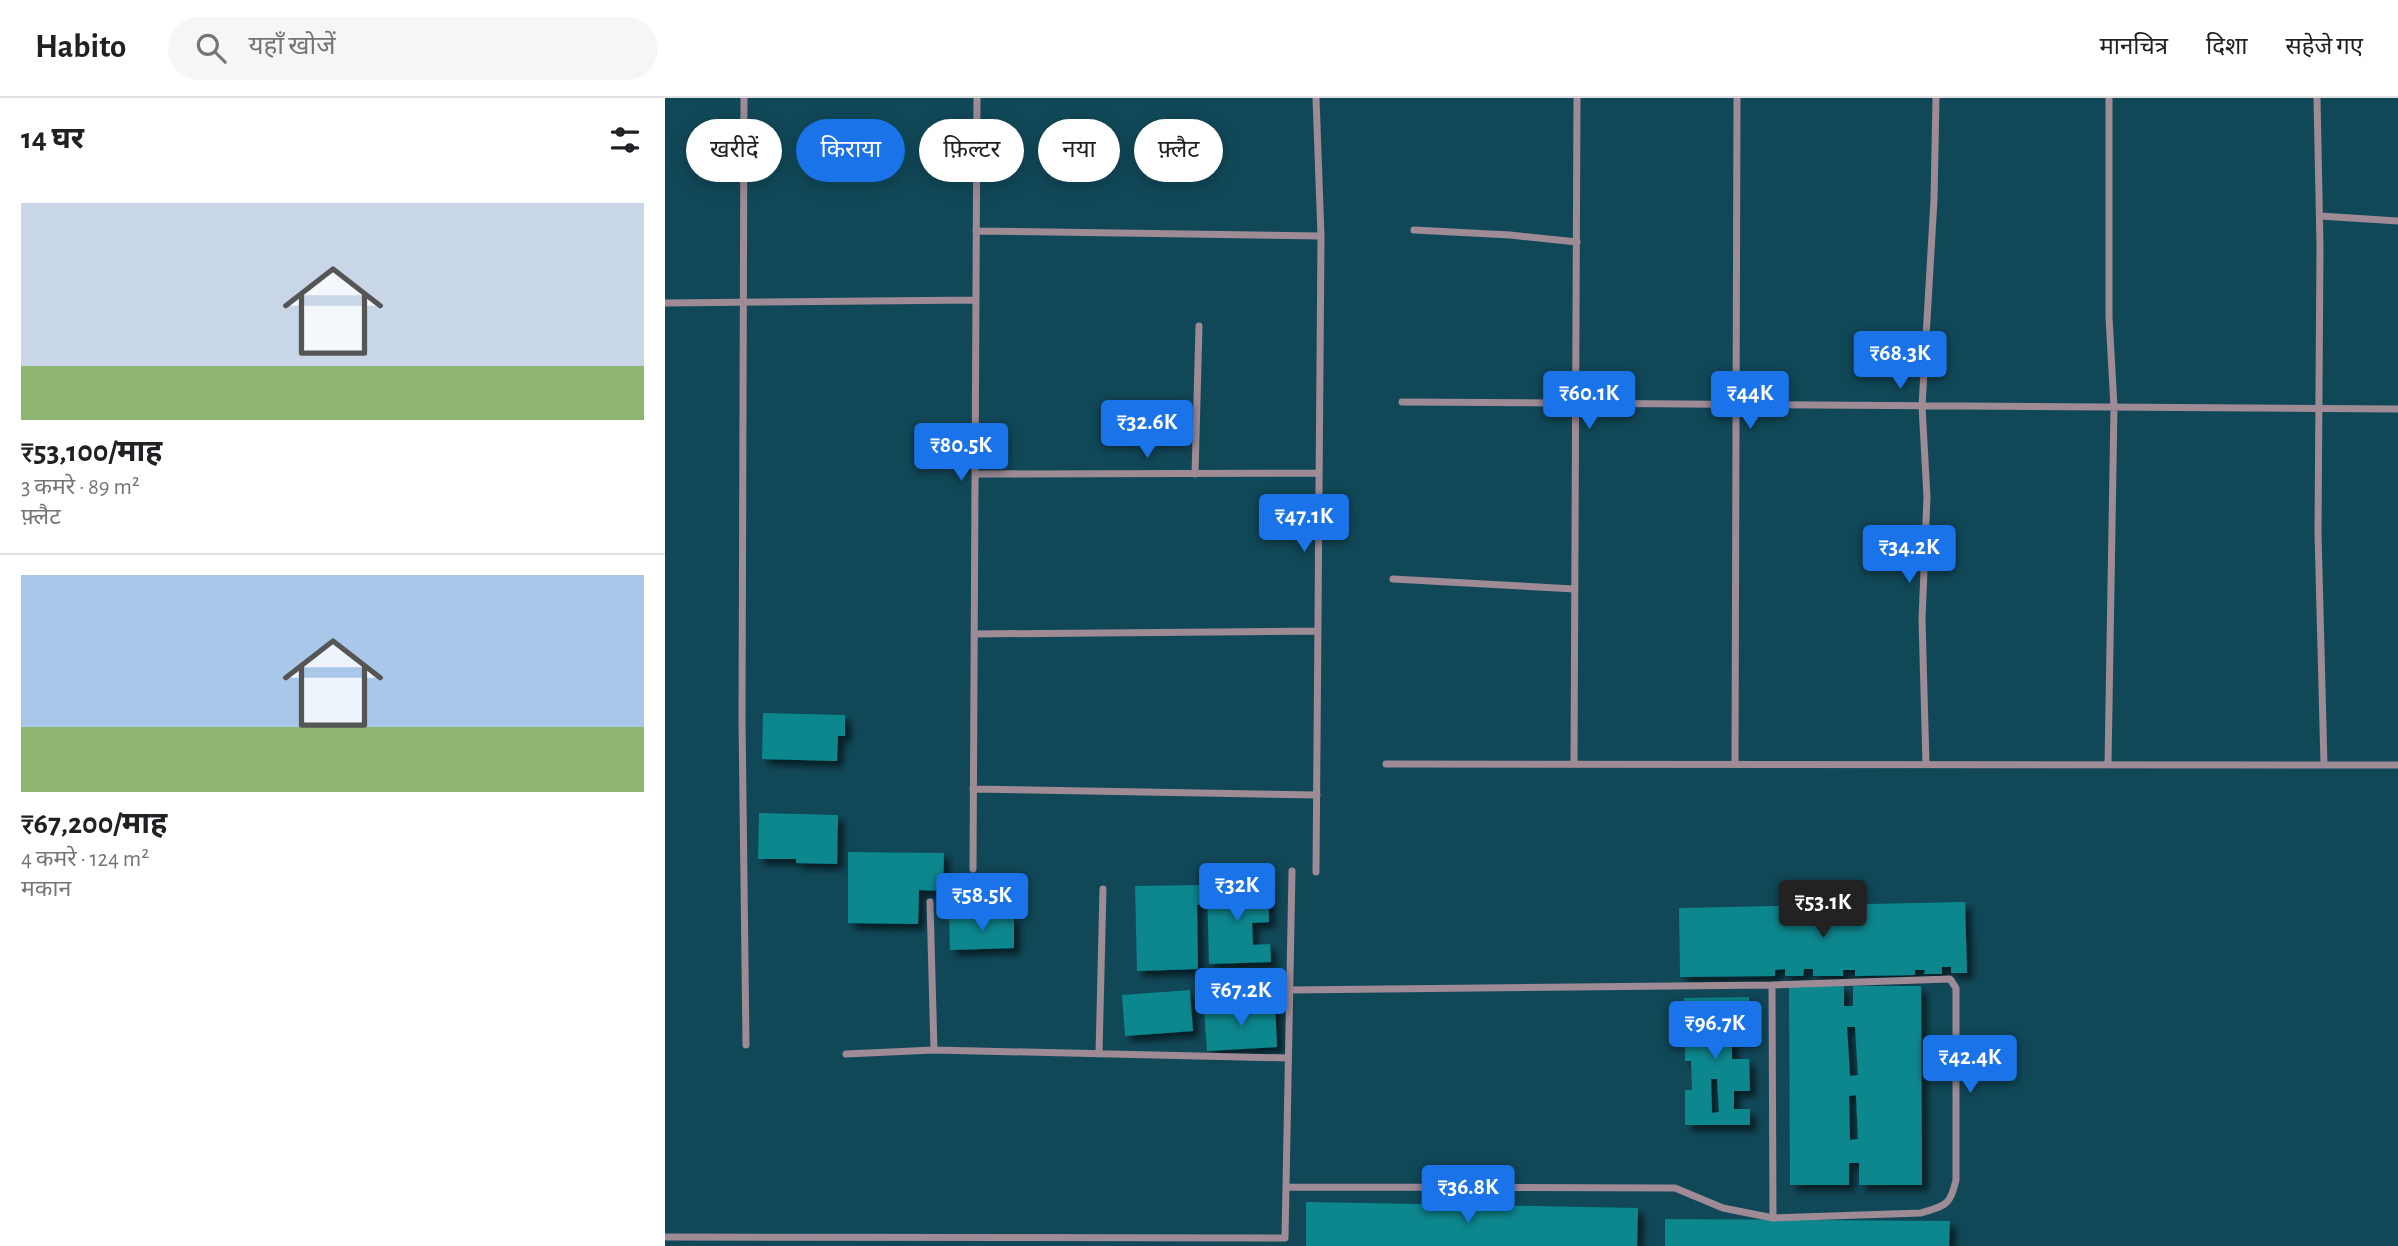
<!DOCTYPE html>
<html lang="hi">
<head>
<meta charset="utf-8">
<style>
	body { margin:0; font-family:"Alegreya Sans","Noto Sans Devanagari",sans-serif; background:#f6f6f6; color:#202124; height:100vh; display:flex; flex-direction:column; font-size:26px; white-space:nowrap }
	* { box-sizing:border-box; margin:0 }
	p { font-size:23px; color:#757577 }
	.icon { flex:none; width:38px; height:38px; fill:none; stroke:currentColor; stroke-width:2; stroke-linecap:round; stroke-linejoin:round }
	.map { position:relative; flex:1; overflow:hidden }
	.panel { display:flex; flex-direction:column; background:#fff; width:665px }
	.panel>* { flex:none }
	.banner { position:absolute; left:21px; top:21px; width:665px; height:63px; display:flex; gap:14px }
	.price { position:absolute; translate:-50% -60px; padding:0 16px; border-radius:7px; background:#1a73e8; color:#fff; font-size:23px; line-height:46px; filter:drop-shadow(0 2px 4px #0008) }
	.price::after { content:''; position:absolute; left:50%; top:42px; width:21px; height:16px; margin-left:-10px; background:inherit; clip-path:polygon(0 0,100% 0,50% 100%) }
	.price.current { background:#222; color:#fff }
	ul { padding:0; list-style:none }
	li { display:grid; align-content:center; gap:14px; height:371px; padding:0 21px }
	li+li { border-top:2px solid #e0e0e0 }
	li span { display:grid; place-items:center; height:217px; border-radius:0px; color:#555 }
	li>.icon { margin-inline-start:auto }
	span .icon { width:126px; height:126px; fill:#fffc; stroke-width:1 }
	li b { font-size:30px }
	h2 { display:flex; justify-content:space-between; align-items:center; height:84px; padding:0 21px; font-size:30px }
	.chip { padding:0 24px; border-radius:32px; background:#fff; box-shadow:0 4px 18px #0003; font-size:24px; line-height:63px }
	.chip.current { background:#1a73e8; color:#fff }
	header { display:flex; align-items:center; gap:42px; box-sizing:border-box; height:98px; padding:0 35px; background:#fff; border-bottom:2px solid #e0e0e0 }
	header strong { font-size:33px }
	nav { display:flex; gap:38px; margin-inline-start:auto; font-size:24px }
	.search { width:490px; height:63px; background:#f6f6f6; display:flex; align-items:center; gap:18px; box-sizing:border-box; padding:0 24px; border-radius:38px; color:#757577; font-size:26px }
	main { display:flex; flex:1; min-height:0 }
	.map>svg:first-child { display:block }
	.building { fill:#09878e; fill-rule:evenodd; filter:url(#shadow) }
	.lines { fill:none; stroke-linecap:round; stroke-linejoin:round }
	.street { stroke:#9e8b96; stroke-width:7 }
</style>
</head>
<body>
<header>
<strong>Habito</strong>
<div class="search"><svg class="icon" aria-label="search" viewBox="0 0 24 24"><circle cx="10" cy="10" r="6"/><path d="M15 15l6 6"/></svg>यहाँ खोजें</div>
<nav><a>मानचित्र</a><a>दिशा</a><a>सहेजे गए</a></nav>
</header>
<main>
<section class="panel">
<h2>14 घर<svg class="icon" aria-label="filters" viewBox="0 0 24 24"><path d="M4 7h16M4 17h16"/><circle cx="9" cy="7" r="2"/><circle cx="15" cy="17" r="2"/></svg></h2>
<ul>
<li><span style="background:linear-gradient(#c9d6e8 75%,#8fb573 0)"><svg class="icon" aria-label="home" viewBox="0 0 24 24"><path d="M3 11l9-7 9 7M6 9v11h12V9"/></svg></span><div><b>₹53,100/माह</b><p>3 कमरे · 89 m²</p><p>फ़्लैट</p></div></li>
<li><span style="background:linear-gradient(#a9c7e8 70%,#8fb573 0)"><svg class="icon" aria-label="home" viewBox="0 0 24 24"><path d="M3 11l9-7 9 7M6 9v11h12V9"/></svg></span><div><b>₹67,200/माह</b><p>4 कमरे · 124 m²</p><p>मकान</p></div></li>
</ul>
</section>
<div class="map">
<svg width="1733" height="1148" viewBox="0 0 1733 1148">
	<defs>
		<filter id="shadow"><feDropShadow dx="6" dy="6" stdDeviation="3.5" flood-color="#0009"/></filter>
	</defs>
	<rect width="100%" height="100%" fill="#114858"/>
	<path class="building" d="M98,615l82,2v21h-7l-1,25 -75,-2z
		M94,715l79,2 -1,49 -41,-1v-4h-38z
		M183,754l96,1 -1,38 -24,-1 -1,34 -70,-1z
		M603,785l1,39 -17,1 1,22 17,-1 1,18 -62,2 -2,-79z
		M534,787v20h-2l1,64 -61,2 -2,-85z
		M1300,804l2,71h-16v-6h-9v7h-18l1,-4h-10v5l-60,1v-6h-12v6h-30v-7h-9l-1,7h-18v-7l-10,1v6l-95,1 -1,-69z
		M349,819v31l-64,2 -1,-32z
		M1124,888h55v20h9v-20h68l1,199h-63v-22h-10v22h-59zM1182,929h8l3,48 -8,1zM1191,997l2,44 -8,1 -1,-44z
		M525,892l3,41 -68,5 -3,-41z
		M1084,899v32l-17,1v29h17l1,32h-16v18h16v16h-65v-35h7l-1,-29h-6l-1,-63zM1045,917h7l2,32h-7zM1046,981h6l2,33 -7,1z
		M610,906l2,43 -70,4 -3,-42z
		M641,1104l332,6 -1,38h-331z
		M1000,1121l285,2 -1,25h-284z"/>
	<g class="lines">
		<path class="street" d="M79,0l-2,621 4,326
			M1652,0l3,148 -2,287 6,232
			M1655,118l78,5
			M749,132l96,5 67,7
			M311,133l345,5 -5,-138
			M0,205l311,-3
			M737,304l996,7
			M310,376l344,-1
			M530,376l4,-148
			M728,481l181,10
			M309,536l344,-3
			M721,666l1012,1
			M909,666l3,-666
			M1070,666l2,-666
			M1261,666l-4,-145 5,-122 -5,-91 12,-206 2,-102
			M1443,667l6,-358 -5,-90v-219
			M308,691l344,6
			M308,771l4,-771
			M651,774l5,-636
			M265,804l4,148
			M1107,887l1,233
			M181,956l88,-4 354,8
			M434,956l4,-165
			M621,1089l389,1 48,20 50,10 148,-5c25,-8 29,-7 35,-33v-192l-6,-9 -178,6 -483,5
			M0,1139l620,1 7,-367"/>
	</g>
</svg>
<b class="price" style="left:1235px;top:293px">₹68.3K</b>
<b class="price" style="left:924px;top:333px">₹60.1K</b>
<b class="price" style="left:1085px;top:333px">₹44K</b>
<b class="price" style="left:482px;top:362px">₹32.6K</b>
<b class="price" style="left:296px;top:385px">₹80.5K</b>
<b class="price" style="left:639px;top:456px">₹47.1K</b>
<b class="price" style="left:1244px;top:487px">₹34.2K</b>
<b class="price" style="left:572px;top:825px">₹32K</b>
<b class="price" style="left:317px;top:835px">₹58.5K</b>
<b class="price current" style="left:1158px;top:842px">₹53.1K</b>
<b class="price" style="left:576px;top:930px">₹67.2K</b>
<b class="price" style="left:1050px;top:963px">₹96.7K</b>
<b class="price" style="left:1305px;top:997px">₹42.4K</b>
<b class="price" style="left:803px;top:1127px">₹36.8K</b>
<div class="banner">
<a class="chip">खरीदें</a>
<a class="chip current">किराया</a>
<a class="chip">फ़िल्टर</a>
<a class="chip">नया</a>
<a class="chip">फ़्लैट</a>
</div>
</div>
</main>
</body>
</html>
